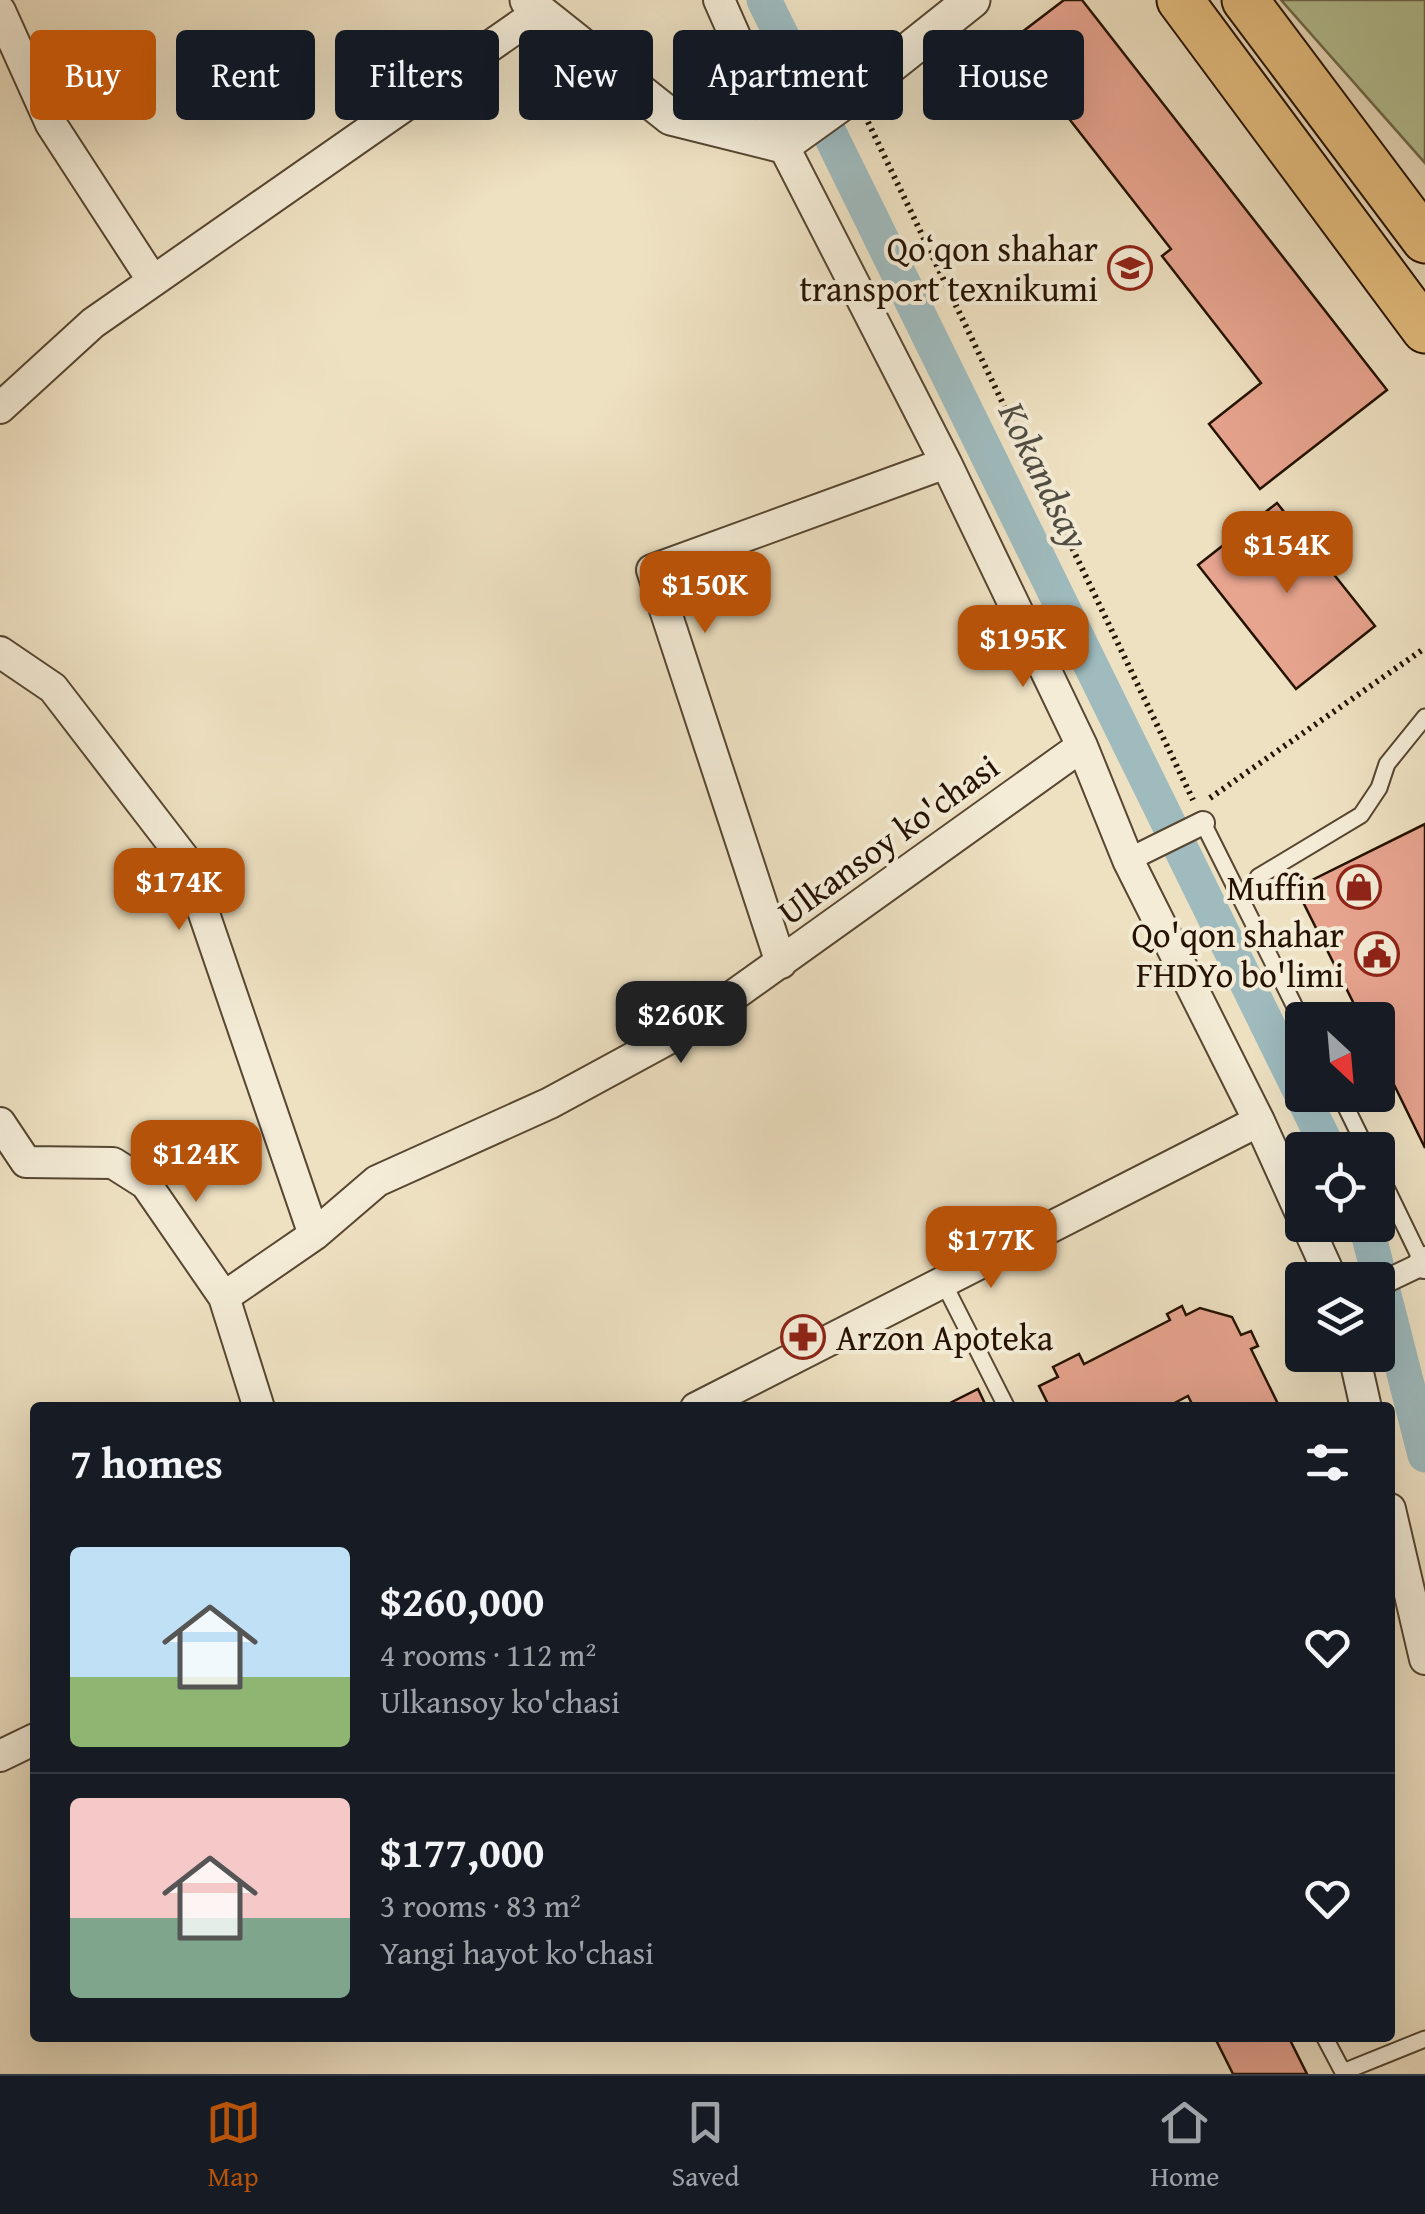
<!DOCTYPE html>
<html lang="en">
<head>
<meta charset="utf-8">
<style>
	body { margin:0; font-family:"Gentium Book Plus",serif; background:#242831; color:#f1f3f6; height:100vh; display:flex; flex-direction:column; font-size:38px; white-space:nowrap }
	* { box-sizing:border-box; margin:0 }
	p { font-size:32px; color:#9ea1a6 }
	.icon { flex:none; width:55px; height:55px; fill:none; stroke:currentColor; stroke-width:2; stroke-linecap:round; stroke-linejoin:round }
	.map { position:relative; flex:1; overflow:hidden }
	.panel { position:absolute; left:30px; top:1402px; width:1365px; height:640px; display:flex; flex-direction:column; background:#171b24; border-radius:10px; box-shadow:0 10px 40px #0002 }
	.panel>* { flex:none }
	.hud { position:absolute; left:30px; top:30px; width:1365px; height:90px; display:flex; gap:20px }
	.needle { width:65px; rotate:154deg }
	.fabs { position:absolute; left:1285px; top:1002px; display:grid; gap:20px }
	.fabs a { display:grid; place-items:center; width:110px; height:110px; border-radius:10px; background:#171b24; box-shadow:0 10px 40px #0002; font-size:50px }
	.price { position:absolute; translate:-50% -85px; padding:0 22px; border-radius:20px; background:#b45309; color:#fff; font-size:32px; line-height:65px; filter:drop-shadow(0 2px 5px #0008) }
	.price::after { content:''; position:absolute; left:50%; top:60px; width:30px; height:22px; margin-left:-15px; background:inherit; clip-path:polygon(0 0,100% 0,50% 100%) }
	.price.active { background:#222; color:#fff }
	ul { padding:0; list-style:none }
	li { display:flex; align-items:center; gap:30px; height:250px; padding:0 40px }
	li+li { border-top:2px solid #363941 }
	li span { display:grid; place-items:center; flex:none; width:280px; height:200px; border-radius:10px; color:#555 }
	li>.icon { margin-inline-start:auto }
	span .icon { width:120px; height:120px; fill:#fffc; stroke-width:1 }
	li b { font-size:42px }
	h2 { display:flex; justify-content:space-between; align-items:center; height:120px; padding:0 40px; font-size:42px }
	.pill { padding:0 35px; border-radius:10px; background:#171b24; box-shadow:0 10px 40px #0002; font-size:35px; line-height:90px }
	.pill.active { background:#b45309; color:#fff }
	.dock { display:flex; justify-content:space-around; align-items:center; height:140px; border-top:2px solid #363941; background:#171b24; font-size:28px; color:#9ea1a6 }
	.dock a { display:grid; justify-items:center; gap:5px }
	.dock .active { color:#b45309 }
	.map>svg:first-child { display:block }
	.green { fill:#b5c396; stroke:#6d6a4c; stroke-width:2.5 }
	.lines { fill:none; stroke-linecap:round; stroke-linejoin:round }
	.canal { stroke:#9fbbbe; stroke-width:35 }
	.building { fill:#e7a48f; stroke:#251201; stroke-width:2.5 }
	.service-casing { stroke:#574631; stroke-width:19 }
	.pedestrian-casing { stroke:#574631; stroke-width:26 }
	.minor-casing { stroke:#574631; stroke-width:34 }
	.tertiary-casing { stroke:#574631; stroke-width:39 }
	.primary-casing { stroke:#251201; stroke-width:49 }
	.path { stroke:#251201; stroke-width:6; stroke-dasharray:2.5 5; stroke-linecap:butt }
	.service { stroke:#f4ecd7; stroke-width:15 }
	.pedestrian { stroke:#f4ecd7; stroke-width:22 }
	.minor { stroke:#f4ecd7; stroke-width:30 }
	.tertiary { stroke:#f4ecd7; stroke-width:35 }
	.primary { stroke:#e7c081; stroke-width:45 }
	.labels { text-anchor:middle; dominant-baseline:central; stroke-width:8; stroke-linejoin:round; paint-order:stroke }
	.poi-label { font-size:35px; fill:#251201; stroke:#f4ecd7; text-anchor:end }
	.street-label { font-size:35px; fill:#251201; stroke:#f4ecd7 }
	.water-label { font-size:38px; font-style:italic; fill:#504d43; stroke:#f4ecd7 }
</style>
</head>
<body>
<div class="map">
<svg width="1425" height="2074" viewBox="0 0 1425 2074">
	<rect width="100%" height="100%" fill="#eee1c2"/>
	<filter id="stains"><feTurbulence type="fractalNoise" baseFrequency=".002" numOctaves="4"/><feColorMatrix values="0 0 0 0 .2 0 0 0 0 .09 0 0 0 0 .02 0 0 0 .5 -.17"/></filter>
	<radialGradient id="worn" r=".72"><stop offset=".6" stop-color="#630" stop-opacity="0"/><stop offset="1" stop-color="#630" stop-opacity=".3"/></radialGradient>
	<path class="green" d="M1281,0h144v163z"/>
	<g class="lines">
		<path class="canal" d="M764,0l565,1150
			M1366,1225l59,230"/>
	</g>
	<path class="building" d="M1064,0h18l305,390 -127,99 -51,-65 52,-41 -99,-127 9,-7 -162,-207z
		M1277,503l98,123 -79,63 -98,-124z
		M1425,824v324l-47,-96v-32h-16l-66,-132z
		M1182,1306l4,9 14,-7 32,9 9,18 10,-4 7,15 -7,3 29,59h-86l-6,-12 -23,12h-115l-11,-22 19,-9 -5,-10 26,-13 5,10 86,-44 -3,-6z
		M978,1389l9,19h-47z
		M1215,2038h74l18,36h-74z"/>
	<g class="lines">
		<g class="service-casing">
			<path id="service" d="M1203,823l99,198
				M1258,877l103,-62 18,-27 8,-24 38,-47
				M1340,1095l27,55
				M1378,1171l46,95
				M943,1282l64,126
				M1325,2038l18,34 82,-33"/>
		</g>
		<g class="pedestrian-casing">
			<path id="pedestrian" d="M1128,860l75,-37
				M1378,1285l46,-22"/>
		</g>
		<g class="minor-casing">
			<path id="minor" d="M719,0l64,145 163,318 136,283 46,114 131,261 43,95
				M0,11l51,113 102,157
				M0,408l93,-85 446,-311
				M0,652l53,36 133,173 128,374
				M781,963l-129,-393 294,-107
				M0,1123l26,39 87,1 33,21 78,113 35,111
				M1307,1225l25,55
				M1424,1263l1,-1
				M224,1297l90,-62 63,-54 173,-78 138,-75 394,-282
				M1354,1355l12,53
				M696,1408l563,-287
				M1390,1509l35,150
				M0,1756l35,-17"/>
		</g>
		<g class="tertiary-casing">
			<path id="tertiary" d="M528,0l11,12 132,105 112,28 71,-51 118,-94"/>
		</g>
		<g class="primary-casing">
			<path id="primary" d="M1180,0l245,330
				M1245,0l180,240"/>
		</g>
		<path class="path" d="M868,122l325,678
			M1210,798l215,-150"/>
		<use href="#service" class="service"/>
		<use href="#pedestrian" class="pedestrian"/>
		<use href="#minor" class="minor"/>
		<use href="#tertiary" class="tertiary"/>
		<use href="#primary" class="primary"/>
	</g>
	<defs>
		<g id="school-ring" transform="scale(2.25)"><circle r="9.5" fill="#f4ecd7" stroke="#8f2418" stroke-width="1.5"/><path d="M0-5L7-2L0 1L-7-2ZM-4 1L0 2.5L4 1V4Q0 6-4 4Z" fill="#8f2418"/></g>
		<g id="shop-ring" transform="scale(2.25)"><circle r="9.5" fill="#f4ecd7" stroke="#8f2418" stroke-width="1.5"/><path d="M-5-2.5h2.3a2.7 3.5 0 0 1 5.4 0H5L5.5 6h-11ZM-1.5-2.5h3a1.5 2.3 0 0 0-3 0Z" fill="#8f2418"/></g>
		<g id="civic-ring" transform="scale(2.25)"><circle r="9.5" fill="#f4ecd7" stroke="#8f2418" stroke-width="1.5"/><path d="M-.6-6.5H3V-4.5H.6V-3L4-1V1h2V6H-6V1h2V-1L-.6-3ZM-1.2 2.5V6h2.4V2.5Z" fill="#8f2418"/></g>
		<g id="pharmacy-ring" transform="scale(2.25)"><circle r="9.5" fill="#f4ecd7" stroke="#8f2418" stroke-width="1.5"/><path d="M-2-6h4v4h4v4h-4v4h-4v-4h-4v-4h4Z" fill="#8f2418"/></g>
	</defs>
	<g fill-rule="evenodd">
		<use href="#school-ring" x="1130" y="268"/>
		<use href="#shop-ring" x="1359" y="887"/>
		<use href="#civic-ring" x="1377" y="954"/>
		<use href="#pharmacy-ring" x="803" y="1337"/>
	</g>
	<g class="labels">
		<g class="poi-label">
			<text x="1098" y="248">Qoʻqon shahar<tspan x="1098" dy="40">transport texnikumi</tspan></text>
			<text x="1326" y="887">Muffin</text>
			<text x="1344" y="934">Qo'qon shahar<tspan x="1344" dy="40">FHDYo bo'limi</tspan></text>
			<text x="836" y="1337" text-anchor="start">Arzon Apoteka</text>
		</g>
		<g class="street-label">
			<text transform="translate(888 839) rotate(-36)">Ulkansoy ko'chasi</text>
		</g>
		<g class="water-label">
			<text transform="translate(1045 475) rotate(64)">Kokandsay</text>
		</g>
	</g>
	<rect width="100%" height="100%" filter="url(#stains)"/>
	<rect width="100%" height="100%" fill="url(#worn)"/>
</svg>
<div class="fabs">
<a><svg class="needle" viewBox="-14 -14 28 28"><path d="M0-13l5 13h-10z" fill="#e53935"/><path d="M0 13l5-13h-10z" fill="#9ea1a6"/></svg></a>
<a><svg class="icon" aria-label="locate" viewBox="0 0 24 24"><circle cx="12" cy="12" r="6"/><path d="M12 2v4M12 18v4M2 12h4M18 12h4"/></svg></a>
<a><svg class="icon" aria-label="layers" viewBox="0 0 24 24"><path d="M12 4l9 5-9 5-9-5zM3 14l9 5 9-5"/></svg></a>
</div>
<b class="price" style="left:1287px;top:596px">$154K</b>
<b class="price" style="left:705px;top:636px">$150K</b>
<b class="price" style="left:1023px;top:690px">$195K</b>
<b class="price" style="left:179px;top:933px">$174K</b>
<b class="price active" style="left:681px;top:1066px">$260K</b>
<b class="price" style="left:196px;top:1205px">$124K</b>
<b class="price" style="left:991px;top:1291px">$177K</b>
<div class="hud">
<a class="pill active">Buy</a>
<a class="pill">Rent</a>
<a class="pill">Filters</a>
<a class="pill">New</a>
<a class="pill">Apartment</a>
<a class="pill">House</a>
</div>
<section class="panel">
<h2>7 homes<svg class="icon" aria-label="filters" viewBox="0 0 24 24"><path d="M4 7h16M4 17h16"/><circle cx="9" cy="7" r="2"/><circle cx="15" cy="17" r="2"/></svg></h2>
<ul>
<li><span style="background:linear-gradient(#bfe0f5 65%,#8fb573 0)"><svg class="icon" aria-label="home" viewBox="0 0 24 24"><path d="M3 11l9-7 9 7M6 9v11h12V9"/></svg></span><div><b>$260,000</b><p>4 rooms · 112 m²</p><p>Ulkansoy ko'chasi</p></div><svg class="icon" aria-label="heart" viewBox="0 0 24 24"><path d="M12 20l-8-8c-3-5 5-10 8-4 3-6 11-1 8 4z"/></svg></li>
<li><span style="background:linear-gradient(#f6c9c9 60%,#7fa58c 0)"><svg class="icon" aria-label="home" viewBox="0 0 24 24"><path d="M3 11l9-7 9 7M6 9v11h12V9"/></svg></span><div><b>$177,000</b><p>3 rooms · 83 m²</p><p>Yangi hayot ko'chasi</p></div><svg class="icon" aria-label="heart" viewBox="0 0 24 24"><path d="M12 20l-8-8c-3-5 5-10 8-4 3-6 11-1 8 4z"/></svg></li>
</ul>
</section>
</div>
<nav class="dock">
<a class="active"><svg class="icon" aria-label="map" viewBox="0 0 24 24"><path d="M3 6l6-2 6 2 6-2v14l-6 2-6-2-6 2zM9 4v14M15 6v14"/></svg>Map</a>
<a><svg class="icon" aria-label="saved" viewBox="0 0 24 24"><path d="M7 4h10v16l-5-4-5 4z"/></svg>Saved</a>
<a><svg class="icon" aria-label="home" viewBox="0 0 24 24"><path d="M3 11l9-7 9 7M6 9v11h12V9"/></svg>Home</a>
</nav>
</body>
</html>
